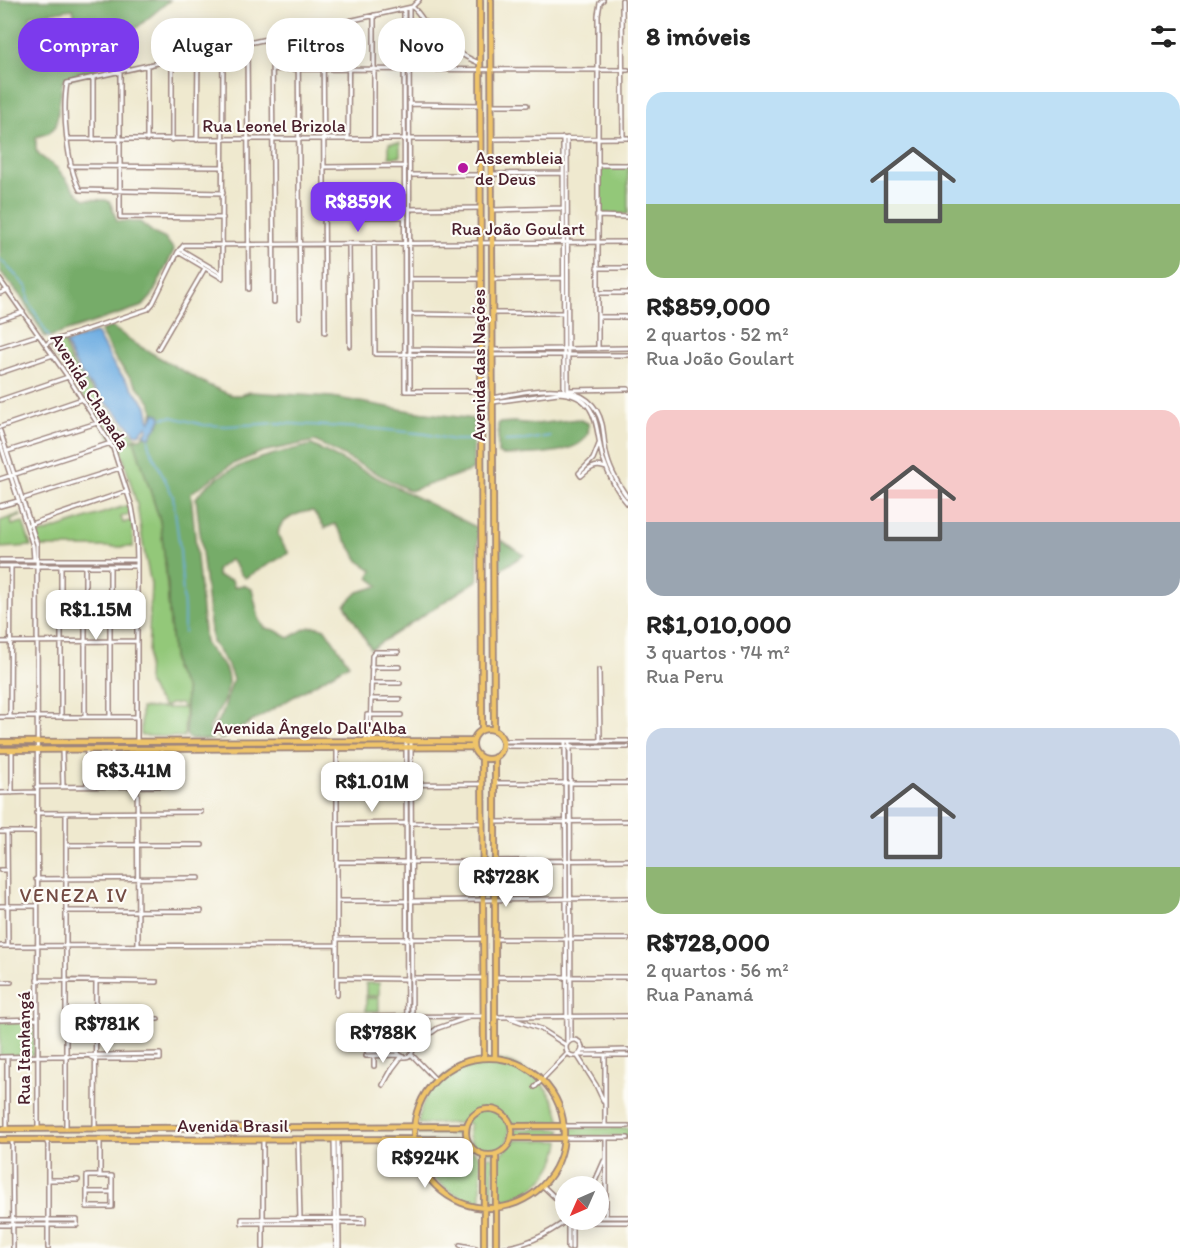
<!DOCTYPE html>
<html lang="pt">
<head>
<meta charset="utf-8">
<style>
	body { margin:0; font-family:Itim,sans-serif; background:#f2f2f2; color:#222; height:100vh; display:flex; flex-direction:column; font-size:22px; white-space:nowrap }
	* { box-sizing:border-box; margin:0 }
	p { font-size:20px; color:#767676 }
	.icon { flex:none; width:33px; height:33px; fill:none; stroke:currentColor; stroke-width:2; stroke-linecap:round; stroke-linejoin:round }
	.map { position:relative; flex:1; overflow:hidden }
	.side { display:flex; flex-direction:column; background:#fff; width:570px }
	.side>* { flex:none }
	.hud { position:absolute; left:18px; top:18px; width:519px; height:54px; display:flex; gap:12px }
	.needle { width:39px; rotate:225deg }
	.buttons { position:absolute; left:555px; top:1176px; display:grid; gap:12px }
	.buttons a { display:grid; place-items:center; width:54px; height:54px; border-radius:50%; background:#fff; box-shadow:0 3px 15px #0003; font-size:30px }
	.price { position:absolute; translate:-50% -51px; padding:0 14px; border-radius:12px; background:#fff; color:#222; font-size:20px; line-height:39px; filter:drop-shadow(0 2px 3px #0008) }
	.price::after { content:''; position:absolute; left:50%; top:36px; width:18px; height:14px; margin-left:-9px; background:inherit; clip-path:polygon(0 0,100% 0,50% 100%) }
	.price.selected { background:#7c3aed; color:#fff }
	ul { padding:0; list-style:none }
	li { display:grid; align-content:center; gap:12px; height:318px; padding:0 18px }
	li span { display:grid; place-items:center; height:186px; border-radius:18px; color:#555 }
	li>.icon { margin-inline-start:auto }
	span .icon { width:108px; height:108px; fill:#fffc; stroke-width:1 }
	li b { font-size:26px }
	h2 { display:flex; justify-content:space-between; align-items:center; height:72px; padding:0 18px; font-size:26px }
	.pill { padding:0 21px; border-radius:24px; background:#fff; box-shadow:0 3px 15px #0003; font-size:21px; line-height:54px }
	.pill.selected { background:#7c3aed; color:#fff }
	main { display:flex; flex:1; min-height:0 }
	.map>svg:first-child { display:block }
	.green { fill:#93c879; stroke:#6e7452; stroke-width:1.5 }
	.forest { fill:#76ac69; stroke:#60664a; stroke-width:1.5; fill-rule:evenodd }
	.water { fill:#6faee2; stroke:#5c6686; stroke-width:1.5 }
	.lines { fill:none; stroke-linecap:round; stroke-linejoin:round }
	.stream { stroke:#6faee2; stroke-width:1.5 }
	.minor-casing { stroke:#9c847d; stroke-width:6 }
	.major-casing { stroke:#9c847d; stroke-width:8 }
	.minor { stroke:#fff; stroke-width:3 }
	.major { stroke:#efc469; stroke-width:4.5 }
	.poi-dot { fill:#b5179e; stroke:#fdfcf7; stroke-width:2 }
	.labels { text-anchor:middle; dominant-baseline:central; stroke-width:4.5; stroke-linejoin:round; paint-order:stroke }
	.street-label { font-size:18px; fill:#4a1f2b; stroke:#fdfcf7 }
	.poi-label { font-size:18px; fill:#4a1f2b; stroke:#fdfcf7; text-anchor:start }
	.neighbourhood-label { font-size:20px; letter-spacing:1.5px; fill:#744c44; stroke:#fdfcf7 }
</style>
</head>
<body>
<main>
<div class="map">
<svg width="628" height="1248" viewBox="0 0 628 1248">
	<rect width="100%" height="100%" fill="#fdfcf7"/>
	<filter id="ink" filterUnits="userSpaceOnUse"><feTurbulence type="fractalNoise" baseFrequency=".0167" numOctaves="2"/><feDisplacementMap in="SourceGraphic" scale="12" xChannelSelector="R" yChannelSelector="G"/><feConvolveMatrix kernelMatrix="1 2 1 2 8 2 1 2 1" color-interpolation-filters="sRGB"/></filter>
	<filter id="wash" filterUnits="userSpaceOnUse"><feTurbulence type="fractalNoise" baseFrequency=".008" numOctaves="4" result="noise"/><feDisplacementMap in="SourceGraphic" scale="24" xChannelSelector="R" yChannelSelector="G"/><feGaussianBlur stdDeviation="1.35" result="paint"/><feColorMatrix in="noise" values="0 0 0 0 0 0 0 0 0 0 0 0 0 0 0 0 0 1.4 0 .05"/><feComposite in="paint" operator="in"/></filter>
	<g filter="url(#wash)">
		<rect width="100%" height="100%" fill="#efe9cf"/>
		<path class="green" d="M389,143h11v14h-11z
			M600,167h28v47h-28z
			M64,341c4,23 19,39 34,56 12,14 24,30 40,41l-24,5 -63,-94 1,-4z
			M134,440l26,81 3,18 11,129 12,22 -2,47 -43,-1v-28h43l-3,-4h-11l-6,3 -10,-12 -7,-15 4,-96 -7,-34 -7,-45 -18,-62z
			M128,505l2,9 -9,3 2,6 9,-3 1,27h-94l-3,-12z
			M20,514l1,2 -10,4 1,5 11,-3 8,24 -31,2v-27z
			M366,983h13v13h-13z
			M366,998h13v13h-13z
			M0,1022h34v33l-34,1z
			M500,1060c32,7 55,31 61,63h-53c9,41 -48,39 -38,0l-52,1c6,-47 39,-62 82,-64z
			M568,1128h60v8h-60z
			M418,1129h46v6h-46z
			M515,1129h46v7h-46z
			M513,1140l47,1c-4,34 -29,55 -62,62l1,-48 7,-5z
			M418,1141h47l5,8 11,8v46c-33,-6 -58,-28 -63,-62z
			M486,1157h7v46h-6z"/>
		<path class="forest" d="M0,0h170l-43,36 -32,34 -10,5 -22,5 -7,46 -7,7 -13,4v13l3,5 18,13 21,26 7,5 21,1 4,2 7,19 23,1 15,12 11,5 8,11 -22,46 -9,10 -94,31h-4l-23,-39 -22,-27zM73,9l4,26 -42,7 -5,-26z
			M112,327l27,19 69,39 23,10h9l10,-3 82,5 79,14 63,8 -1,51 -63,21 -95,-50 -53,11 -29,12 -42,29 14,149c4,10 12,15 18,23 14,21 -4,45 -14,63l3,12 -23,-1 -3,-5v-44l-12,-22 -6,-67v-15l-8,-65 -26,-81 8,-3 5,-7 -3,6 6,1 12,-19 -7,-6 -4,11 2,-14 -2,-6 -35,-43 -16,-29z
			M578,419l10,4c8,35 -66,31 -87,32l-3,-2v-30l16,-1 22,2z
			M312,445l166,83v52l-107,69 -26,-44 13,-13 21,-6 -10,-8 3,-8 -12,-8 -25,-38 -10,4 -12,-17c-12,0 -39,10 -34,26 2,5 7,12 10,16l-44,25c-7,-4 -8,-14 -15,-18l-13,9v6l2,2 13,3 2,7 9,-2 9,4 7,30 6,9 10,2 14,8c12,-7 23,-17 37,-8l23,34 -128,76 -6,-5 -3,-7 10,-13 11,-36 -6,-15 -15,-22 -16,-144c23,-33 80,-45 116,-53z
			M501,540l23,15 -26,16z"/>
		<path class="water" d="M94,333l3,1 18,33 32,39 3,16 5,-9 5,2 1,4 -11,18 -6,-2 4,-6 -1,-3 -8,8 -4,-1c-24,-28 -58,-53 -69,-90z"/>
		<g class="lines">
			<path class="stream" d="M0,259l27,28 1,13 21,37
				M162,418l10,-1 32,8 23,1 50,-3 101,6 48,5 27,6h17
				M149,438v9l24,49 7,54 4,60v23
				M505,441l21,-1 24,-4"/>
		</g>
	</g>
	<g filter="url(#ink)">
		<g class="lines">
			<g class="minor-casing">
				<path id="minor" d="M622,0l1,138
					M412,7l7,-7
					M404,9l1,382h76
					M409,9l1,382
					M323,28l2,304
					M298,32l2,285
					M272,38l2,264
					M247,45l2,244
					M172,61v79
					M147,66v74
					M273,69l355,1
					M120,72v145l103,1
					M93,78v62
					M409,104l71,1
					M492,105h35
					M563,138l1,255
					M567,138l1,256
					M67,139h412
					M348,139l1,-118
					M374,139v-124
					M492,139l136,-1
					M197,140l1,-85
					M598,165h30
					M70,166l153,1
					M324,167l81,-1
					M492,174l71,-1
					M410,175h70
					M324,191l81,1
					M223,193l-143,-3c-13,-24 -18,-79 -13,-107l345,-76c8,5 12,16 18,23 11,12 34,27 49,33
					M410,209l70,-1
					M493,210l70,-2
					M597,216l31,1
					M324,217h81
					M349,243l1,103
					M374,243l1,111 106,1
					M180,249l42,25
					M178,252l44,26 1,-229
					M597,268h31
					M410,279h70
					M493,279l70,-1
					M0,280l68,97 45,71 19,59 4,23 1,30v182
					M0,293l8,-3
					M598,293h30
					M493,313h70
					M410,314l70,1
					M598,317h30
					M0,320l23,-8
					M46,345l3,-3 99,-33 5,-6 25,-51 6,-7 444,-3
					M0,347l38,-12
					M158,349l47,-81
					M410,349l71,1
					M598,349v-334l2,-12 3,-3
					M493,350l135,-2
					M493,355h135
					M0,373l53,-18
					M570,390l58,-1
					M493,398c35,-7 97,-23 109,26 2,9 2,19 4,28 3,17 12,32 22,46
					M0,400l68,-23
					M493,402l65,-9c43,2 37,38 45,66 6,17 13,32 25,45
					M0,427l82,-28
					M0,431l37,113 1,584
					M0,443l33,103 1,14
					M599,444l-6,15 -14,14 2,3c8,-7 14,-13 25,-8
					M8,451l89,-28
					M0,479l111,-36
					M22,499l98,-31
					M0,506l18,-5
					M28,525l99,-34
					M0,560h137
					M0,566h136
					M61,566v151
					M110,566v151
					M0,642l137,-1
					M371,667h28
					M599,670l1,71
					M371,683h29
					M371,699h29
					M0,717h137
					M10,717l1,-151
					M85,717v-151
					M366,741l1,-26h34
					M370,741l2,-85 3,-4h23
					M406,741l1,300
					M411,741l1,304
					M503,741h125
					M565,741l2,303
					M570,741l1,299
					M503,746l125,1
					M337,748v247
					M62,749l1,37
					M87,749v37
					M112,749l1,37
					M137,749l1,196
					M495,783h133
					M337,785l145,-1
					M36,787l127,-1 -1,-38
					M0,793l36,-1
					M12,793v-43
					M36,813l165,-1
					M66,813v316
					M496,822l132,-1
					M411,823h71
					M337,824l70,-1
					M0,832h36
					M7,832l1,114
					M66,845h136
					M496,861l132,-1
					M337,862h146
					M0,870h7
					M36,879l163,-1
					M337,901h70
					M411,901l217,-3
					M0,906h37
					M67,911h134
					M338,939h145
					M494,939h134
					M0,946l337,-1
					M495,977h133
					M337,978l70,1
					M412,978h71
					M37,980l120,2
					M0,982h11
					M346,1017l138,-1
					M495,1017l133,-1
					M510,1018l31,11 25,16
					M0,1020l37,-1
					M96,1020l62,-1
					M566 1048a8 8 0 1 1 16 0a8 8 0 1 1-16 0Z
					M397 1049a8 8 0 1 1 16 0a8 8 0 1 1-16 0Z
					M413,1046l25,-18 29,-10
					M582,1051l46,-1
					M367,1052l31,-1
					M411,1054l25,26
					M577,1055l19,30 8,17
					M578,1055h50
					M605,1055v71
					M366,1056l34,-1
					M374,1056v10
					M0,1057l160,-3v5h-64l-5,-2
					M383,1085l9,-16 10,-13
					M535,1087l33,-34
					M564,1126h64
					M7,1129v-72
					M95,1129l1,-148
					M564,1138h64
					M298,1139l2,80
					M334,1139l2,109
					M338,1139l1,109
					M606,1139v78
					M12,1140l1,108
					M46,1140l2,5v103
					M87,1176h25v31h-25z
					M100,1176v-36
					M48,1180h30
					M543,1186l23,22
					M593,1186l11,-25
					M87,1192h25
					M598,1217h30
					M364,1218v5h-122v-4z
					M0,1220h77
					M580,1222h48
					M0,1225h77v-5
					M460,1245l16,3
					M263,1248v-108
					M500,1248c25,-2 47,-13 67,-28
					M568,1248v-27
					M572,1248v-24"/>
			</g>
			<g class="major-casing">
				<path id="major" d="M480,0l2,729
					M491,0l3,729
					M473 744a15 15 0 1 1 30 0a15 15 0 1 1-30 0Z
					M0,742l473,-1
					M0,750l473,-3
					M495,757v301
					M482,758l2,300
					M414 1133a75 75 0 1 1 150 0a75 75 0 1 1-150 0Z
					M466 1132a23 23 0 1 1 46 0a23 23 0 1 1-46 0Z
					M511,1126h53
					M0,1129l466,-3
					M512,1138h52
					M0,1140l467,-1
					M484,1155v93
					M496,1155v93"/>
			</g>
			<use href="#minor" class="minor"/>
			<use href="#major" class="major"/>
		</g>
	</g>
	<circle class="poi-dot" cx="463" cy="168" r="6"/>
	<g class="labels">
		<g class="street-label">
			<text x="274" y="126">Rua Leonel Brizola</text>
			<text x="518" y="229">Rua João Goulart</text>
			<text transform="translate(479 365) rotate(-90)">Avenida das Nações</text>
			<text transform="translate(90 391) rotate(58)">Avenida Chapada</text>
			<text x="310" y="728">Avenida Ângelo Dall'Alba</text>
			<text transform="translate(24 1048) rotate(-90)">Rua Itanhangá</text>
			<text x="233" y="1126">Avenida Brasil</text>
		</g>
		<g class="poi-label">
			<text x="475" y="158">Assembleia<tspan x="475" dy="21">de Deus</tspan></text>
		</g>
		<g class="neighbourhood-label">
			<text x="74" y="895">VENEZA IV</text>
		</g>
	</g>
</svg>
<div class="buttons">
<a><svg class="needle" viewBox="-14 -14 28 28"><path d="M0-13l5 13h-10z" fill="#e53935"/><path d="M0 13l5-13h-10z" fill="#767676"/></svg></a>
</div>
<b class="price selected" style="left:358px;top:233px">R$859K</b>
<b class="price" style="left:96px;top:641px">R$1.15M</b>
<b class="price" style="left:134px;top:802px">R$3.41M</b>
<b class="price" style="left:372px;top:813px">R$1.01M</b>
<b class="price" style="left:506px;top:908px">R$728K</b>
<b class="price" style="left:107px;top:1055px">R$781K</b>
<b class="price" style="left:383px;top:1064px">R$788K</b>
<b class="price" style="left:425px;top:1189px">R$924K</b>
<div class="hud">
<a class="pill selected">Comprar</a>
<a class="pill">Alugar</a>
<a class="pill">Filtros</a>
<a class="pill">Novo</a>
</div>
</div>
<section class="side">
<h2>8 imóveis<svg class="icon" aria-label="filters" viewBox="0 0 24 24"><path d="M4 7h16M4 17h16"/><circle cx="9" cy="7" r="2"/><circle cx="15" cy="17" r="2"/></svg></h2>
<ul>
<li><span style="background:linear-gradient(#bfe0f5 60%,#8fb573 0)"><svg class="icon" aria-label="home" viewBox="0 0 24 24"><path d="M3 11l9-7 9 7M6 9v11h12V9"/></svg></span><div><b>R$859,000</b><p>2 quartos · 52 m²</p><p>Rua João Goulart</p></div></li>
<li><span style="background:linear-gradient(#f6c9c9 60%,#9aa5b1 0)"><svg class="icon" aria-label="home" viewBox="0 0 24 24"><path d="M3 11l9-7 9 7M6 9v11h12V9"/></svg></span><div><b>R$1,010,000</b><p>3 quartos · 74 m²</p><p>Rua Peru</p></div></li>
<li><span style="background:linear-gradient(#c9d6e8 75%,#8fb573 0)"><svg class="icon" aria-label="home" viewBox="0 0 24 24"><path d="M3 11l9-7 9 7M6 9v11h12V9"/></svg></span><div><b>R$728,000</b><p>2 quartos · 56 m²</p><p>Rua Panamá</p></div></li>
</ul>
</section>
</main>
</body>
</html>
